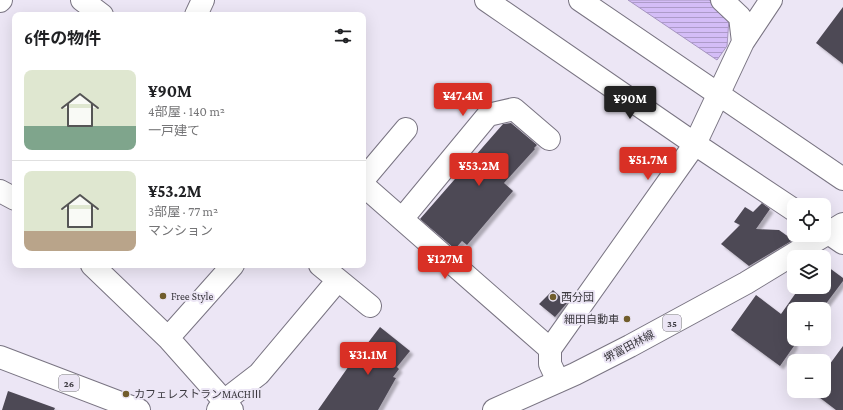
<!DOCTYPE html>
<html lang="ja">
<head>
<meta charset="utf-8">
<style>
	body { margin:0; font-family:"Crimson Pro","Noto Sans JP",serif; background:#f6f6f6; color:#202124; height:100vh; display:flex; flex-direction:column; font-size:15px; white-space:nowrap }
	* { box-sizing:border-box; margin:0 }
	p { font-size:13px; color:#757577 }
	.icon { flex:none; width:22px; height:22px; fill:none; stroke:currentColor; stroke-width:2; stroke-linecap:round; stroke-linejoin:round }
	.map { position:relative; flex:1; overflow:hidden }
	.drawer { position:absolute; left:12px; top:12px; width:354px; height:256px; display:flex; flex-direction:column; background:#fff; border-radius:8px; box-shadow:0 4px 16px #0002 }
	.drawer>* { flex:none }
	.fabs { position:absolute; left:787px; top:198px; display:grid; gap:8px }
	.fabs a { display:grid; place-items:center; width:44px; height:44px; border-radius:8px; background:#fff; box-shadow:0 4px 16px #0002; font-size:20px }
	.price { position:absolute; translate:-50% -34px; padding:0 9px; border-radius:4px; background:#d93025; color:#fff; font-size:13px; line-height:26px; filter:drop-shadow(0 1px 2px #0008) }
	.price::after { content:''; position:absolute; left:50%; top:24px; width:12px; height:9px; margin-left:-6px; background:inherit; clip-path:polygon(0 0,100% 0,50% 100%) }
	.price.current { background:#222; color:#fff }
	ul { padding:0; list-style:none }
	li { display:flex; align-items:center; gap:12px; height:100px; padding:0 12px }
	li+li { border-top:1px solid #e0e0e0 }
	li span { display:grid; place-items:center; flex:none; width:112px; height:80px; border-radius:8px; color:#555 }
	li>.icon { margin-inline-start:auto }
	span .icon { width:48px; height:48px; fill:#fffc; stroke-width:1 }
	li b { font-size:17px }
	h2 { display:flex; justify-content:space-between; align-items:center; height:48px; padding:0 12px; font-size:17px }
	.map>svg:first-child { display:block }
	.water { fill:url(#water-rules); stroke:#a695c0 }
	.building { fill:#4e4955; filter:url(#shadow) }
	.lines { fill:none; stroke-linecap:round; stroke-linejoin:round }
	.minor-casing { stroke:#797482; stroke-width:24 }
	.primary-casing { stroke:#797482; stroke-width:24 }
	.minor { stroke:#fff; stroke-width:22 }
	.primary { stroke:#fff; stroke-width:22 }
	.poi-dot { fill:#715d2c; stroke:#ece6f5; stroke-width:1.5 }
	.labels { text-anchor:middle; dominant-baseline:central; stroke-width:4; stroke-linejoin:round; paint-order:stroke }
	.shield { fill:#ece6f5; stroke:#6f6c75; stroke-width:1 }
	.shield-label { font-size:10px; font-weight:bold; fill:#3a383e }
	.poi-label { font-size:11px; fill:#3a383e; stroke:#ece6f5; text-anchor:start }
	.street-label { font-size:11px; fill:#3a383e; stroke:#ece6f5 }
</style>
</head>
<body>
<div class="map">
<svg width="843" height="410" viewBox="0 0 843 410">
	<defs>
		<pattern id="water-rules" width="6" height="5" patternUnits="userSpaceOnUse"><rect width="6" height="5" fill="#d4bdf7"/><path d="M0 2.5h6" fill="none" stroke="#ad9bc9"/></pattern>
		<filter id="shadow"><feDropShadow dx="3.5" dy="3.5" stdDeviation="1" flood-color="#0004"/></filter>
	</defs>
	<rect width="100%" height="100%" fill="#ece6f5"/>
	<path class="water" d="M628,0h81l20,19 -2,27 -10,14z"/>
	<path class="building" d="M843,7v57l-27,-21z
		M511,123l26,22 -3,3 1,1 -31,34 9,8 -46,54 -5,-4 -7,8 -35,-30 83,-95z
		M762,203l8,6 -14,20 23,1 14,10 -44,26 -28,-22 19,-19 -6,-3 11,-15 8,5z
		M824,264l19,14v3l-21,28h-28v37l-14,20 -49,-36 25,-35 25,19 19,-27h24z
		M553,290l14,13 -12,14 -16,-13z
		M380,327l30,24 -13,16 2,2 -6,8 3,1 -18,32h-60l47,-67 2,1z
		M843,346v64h-7l-25,-19h13v-19z
		M8,391l47,17 -1,2h-52z"/>
	<g class="lines">
		<g class="minor-casing">
			<path id="minor" d="M82,0l20,15
				M486,0l209,144 99,66
				M580,0l263,179
				M0,1l1,-1
				M196,15l7,-15
				M743,42l28,-42
				M363,180l43,-51
				M363,185l187,164
				M0,191l15,8
				M402,219l86,-104 26,-6 35,30
				M824,230l19,13
				M92,265l76,73 64,72
				M320,265l50,41
				M168,338l65,-73
				M558,381l-8,-17v-15l145,-205 48,-102 -3,-25 -18,-17
				M218,410l6,-9 35,-27 79,-94"/>
		</g>
		<g class="primary-casing">
			<path id="primary" d="M0,357l139,53
				M494,410l81,-36 55,-28 116,-63 97,-59"/>
		</g>
		<use href="#minor" class="minor"/>
		<use href="#primary" class="primary"/>
	</g>
	<g class="poi-dot">
		<circle cx="163" cy="296" r="4"/>
		<circle cx="553" cy="297" r="4"/>
		<circle cx="627" cy="319" r="4"/>
		<circle cx="126" cy="394" r="4"/>
	</g>
	<g class="labels">
		<g class="shield">
			<rect x="663" y="315" width="18" height="16" rx="3"/>
			<rect x="59" y="375" width="20" height="16" rx="3"/>
		</g>
		<g class="shield-label">
			<text x="672" y="323">35</text>
			<text x="69" y="383">26</text>
		</g>
		<g class="poi-label">
			<text x="171" y="296">Free Style</text>
			<text x="561" y="297">西分団</text>
			<text x="619" y="319" text-anchor="end">細田自動車</text>
			<text x="134" y="394">カフェレストランMACHⅢ</text>
		</g>
		<g class="street-label">
			<text transform="translate(629 346) rotate(-28)">堺富田林線</text>
		</g>
	</g>
</svg>
<div class="fabs">
<a><svg class="icon" aria-label="locate" viewBox="0 0 24 24"><circle cx="12" cy="12" r="6"/><path d="M12 2v4M12 18v4M2 12h4M18 12h4"/></svg></a>
<a><svg class="icon" aria-label="layers" viewBox="0 0 24 24"><path d="M12 4l9 5-9 5-9-5zM3 14l9 5 9-5"/></svg></a>
<a>+</a>
<a>−</a>
</div>
<b class="price" style="left:463px;top:117px">¥47.4M</b>
<b class="price current" style="left:630px;top:120px">¥90M</b>
<b class="price" style="left:648px;top:181px">¥51.7M</b>
<b class="price" style="left:479px;top:187px">¥53.2M</b>
<b class="price" style="left:445px;top:280px">¥127M</b>
<b class="price" style="left:368px;top:376px">¥31.1M</b>
<section class="drawer">
<h2>6件の物件<svg class="icon" aria-label="filters" viewBox="0 0 24 24"><path d="M4 7h16M4 17h16"/><circle cx="9" cy="7" r="2"/><circle cx="15" cy="17" r="2"/></svg></h2>
<ul>
<li><span style="background:linear-gradient(#dfe7d0 70%,#7fa58c 0)"><svg class="icon" aria-label="home" viewBox="0 0 24 24"><path d="M3 11l9-7 9 7M6 9v11h12V9"/></svg></span><div><b>¥90M</b><p>4部屋 · 140 m²</p><p>一戸建て</p></div></li>
<li><span style="background:linear-gradient(#dfe7d0 75%,#b9a48a 0)"><svg class="icon" aria-label="home" viewBox="0 0 24 24"><path d="M3 11l9-7 9 7M6 9v11h12V9"/></svg></span><div><b>¥53.2M</b><p>3部屋 · 77 m²</p><p>マンション</p></div></li>
</ul>
</section>
</div>
</body>
</html>
